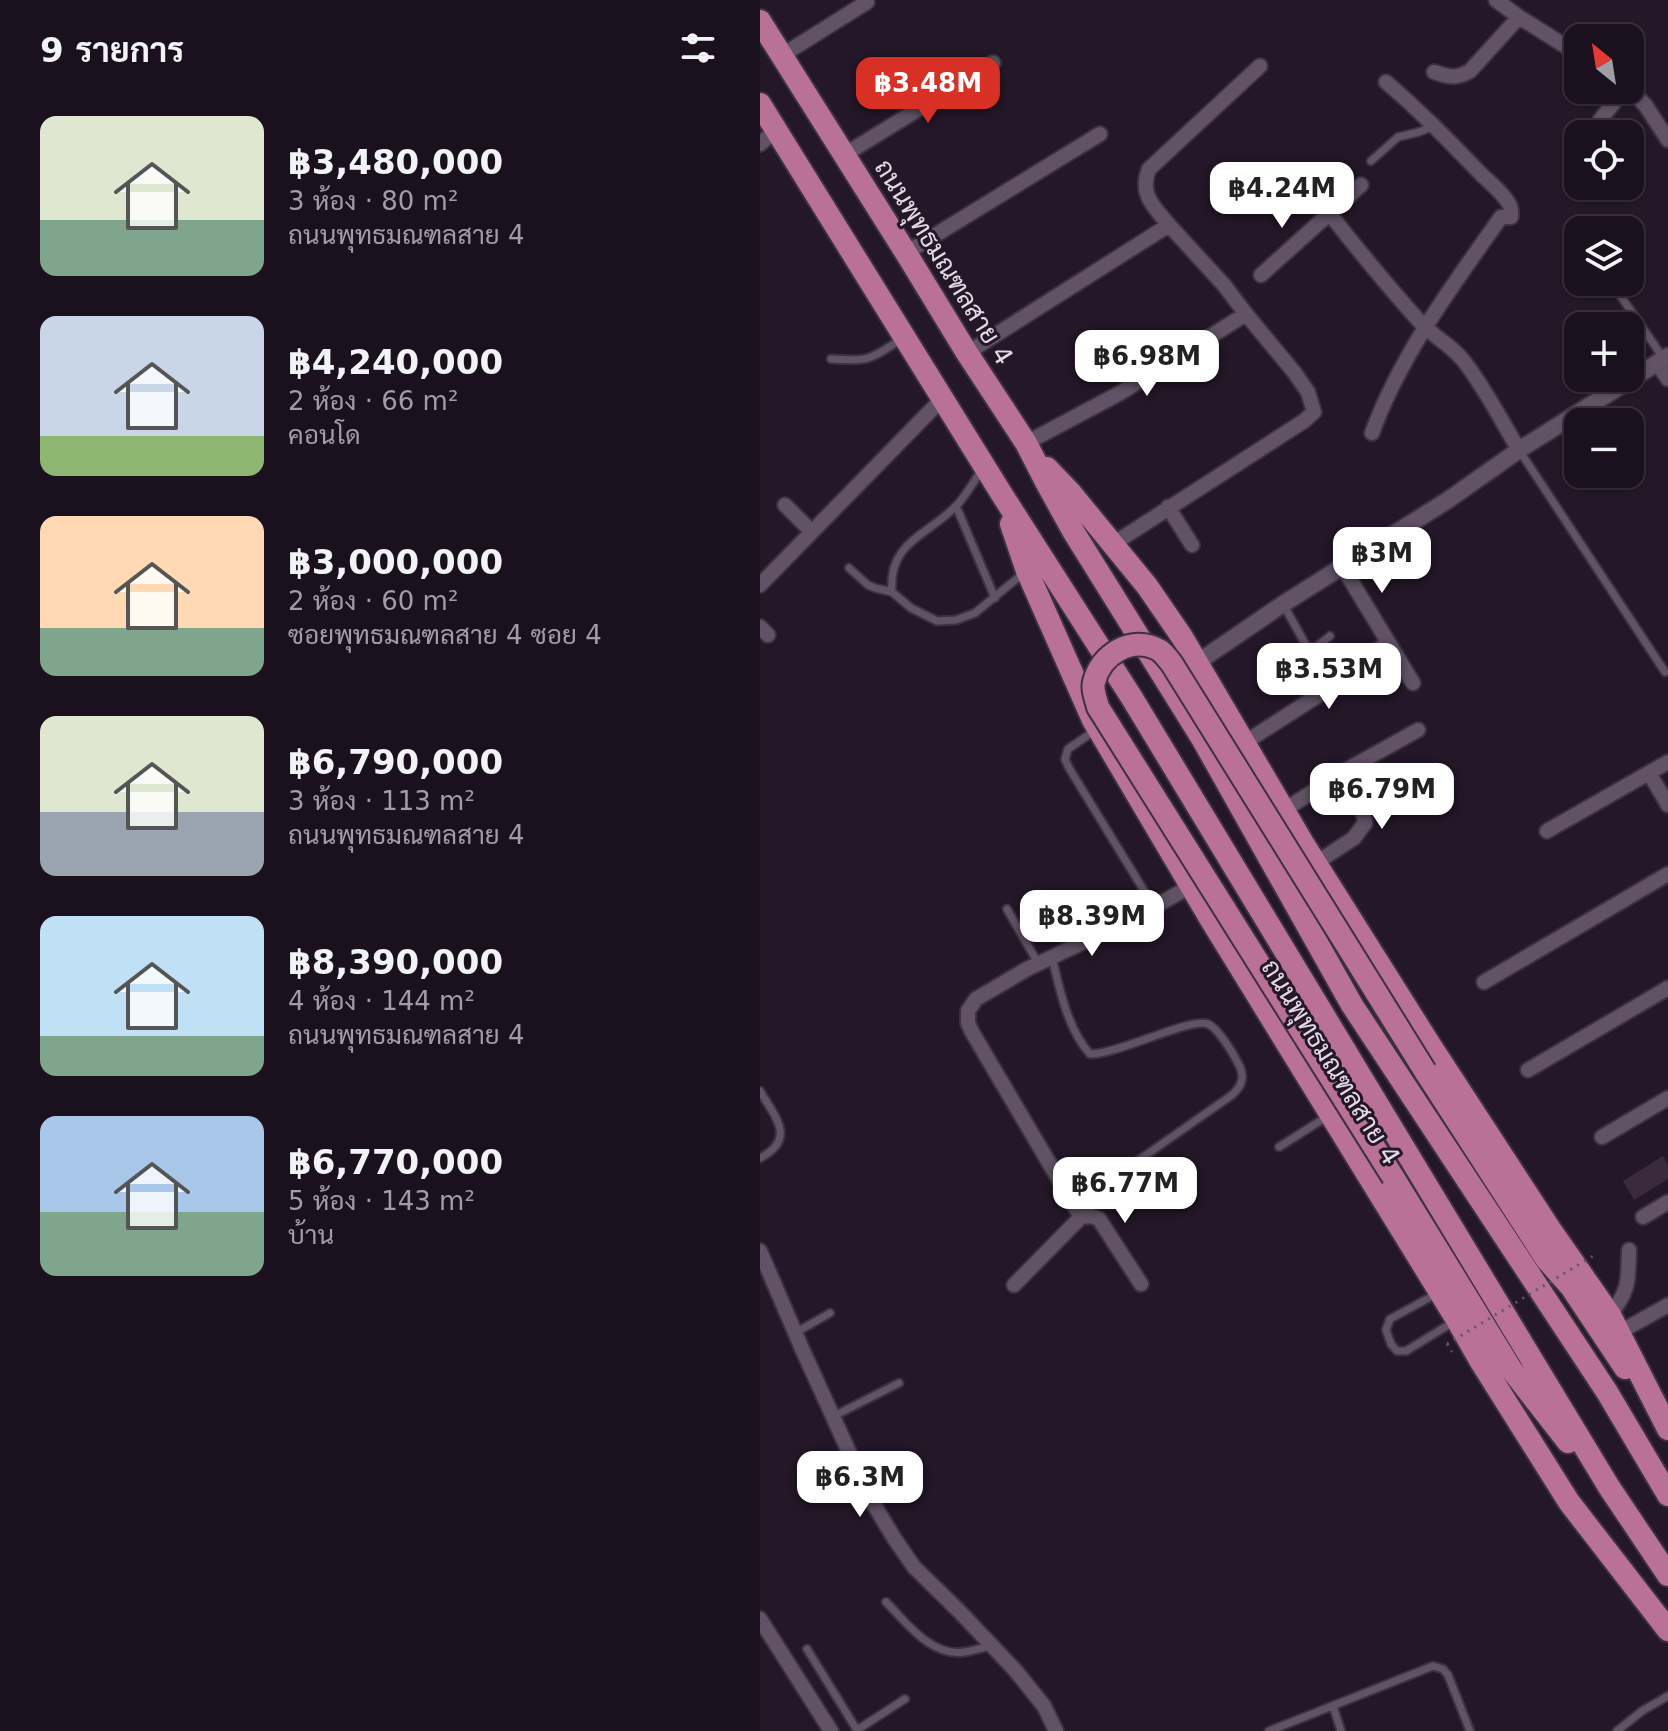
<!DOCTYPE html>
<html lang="th">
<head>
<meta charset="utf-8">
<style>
	body { margin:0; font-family:"DejaVu Sans",Sarabun,sans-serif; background:#241a27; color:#f1f3f6; height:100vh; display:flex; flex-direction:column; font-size:30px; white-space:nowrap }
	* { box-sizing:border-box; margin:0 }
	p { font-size:26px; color:#a09da4 }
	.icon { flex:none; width:44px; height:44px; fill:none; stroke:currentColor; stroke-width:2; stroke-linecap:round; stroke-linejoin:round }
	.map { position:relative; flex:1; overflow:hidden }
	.drawer { display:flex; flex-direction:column; background:#1b111e; width:760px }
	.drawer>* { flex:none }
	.needle { width:52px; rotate:330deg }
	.fabs { position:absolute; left:804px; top:24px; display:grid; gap:16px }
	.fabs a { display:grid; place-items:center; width:80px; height:80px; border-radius:16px; background:#1b111e; box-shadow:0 2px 6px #0004,0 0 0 2px #39313c; font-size:40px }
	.price { position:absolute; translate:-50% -68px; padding:0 18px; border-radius:16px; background:#fff; color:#222; font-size:26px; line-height:52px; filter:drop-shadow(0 2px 4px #0008) }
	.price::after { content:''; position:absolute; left:50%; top:48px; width:24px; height:18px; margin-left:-12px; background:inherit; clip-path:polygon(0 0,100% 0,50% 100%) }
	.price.on { background:#d93025; color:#fff }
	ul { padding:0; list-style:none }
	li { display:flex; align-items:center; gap:24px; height:200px; padding:0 40px }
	li span { display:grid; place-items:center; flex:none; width:224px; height:160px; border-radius:16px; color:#555 }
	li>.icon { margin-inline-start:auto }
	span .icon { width:96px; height:96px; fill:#fffc; stroke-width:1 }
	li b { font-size:34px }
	h2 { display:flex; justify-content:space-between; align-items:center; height:96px; padding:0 40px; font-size:34px }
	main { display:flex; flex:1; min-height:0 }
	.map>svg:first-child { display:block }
	.building { fill:#392b3d }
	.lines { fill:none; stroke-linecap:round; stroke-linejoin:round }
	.service-casing { stroke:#3c323f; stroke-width:11 }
	.minor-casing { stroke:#3c323f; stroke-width:18 }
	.tertiary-casing { stroke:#3c323f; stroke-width:20 }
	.primary-casing { stroke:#3c323f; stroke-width:26 }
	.path { stroke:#615665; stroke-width:3; stroke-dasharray:2 6; stroke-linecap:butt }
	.service { stroke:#615265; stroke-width:7 }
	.minor { stroke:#615265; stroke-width:14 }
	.tertiary { stroke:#615265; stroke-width:16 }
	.primary { stroke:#ba7196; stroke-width:22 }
	.primary-bridge-casing { stroke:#3c323f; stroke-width:26; stroke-linecap:butt }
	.path-bridge { stroke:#615665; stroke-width:3; stroke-dasharray:2 6; stroke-linecap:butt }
	.primary-bridge { stroke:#ba7196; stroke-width:22 }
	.labels { text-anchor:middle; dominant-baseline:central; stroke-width:6; stroke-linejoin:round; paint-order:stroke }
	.street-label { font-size:26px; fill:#e3dae6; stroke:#241728 }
</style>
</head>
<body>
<main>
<section class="drawer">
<h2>9 รายการ<svg class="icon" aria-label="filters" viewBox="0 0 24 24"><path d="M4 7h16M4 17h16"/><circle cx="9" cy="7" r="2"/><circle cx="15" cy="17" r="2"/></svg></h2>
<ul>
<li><span style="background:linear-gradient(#dfe7d0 65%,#7fa58c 0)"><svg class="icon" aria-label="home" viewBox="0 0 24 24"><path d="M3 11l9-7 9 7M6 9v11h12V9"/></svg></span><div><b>฿3,480,000</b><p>3 ห้อง · 80 m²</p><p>ถนนพุทธมณฑลสาย 4</p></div></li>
<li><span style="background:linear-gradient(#c9d6e8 75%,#8fb573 0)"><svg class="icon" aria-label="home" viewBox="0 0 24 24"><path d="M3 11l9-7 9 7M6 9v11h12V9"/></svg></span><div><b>฿4,240,000</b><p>2 ห้อง · 66 m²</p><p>คอนโด</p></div></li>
<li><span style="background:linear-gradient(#ffd9b3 70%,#7fa58c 0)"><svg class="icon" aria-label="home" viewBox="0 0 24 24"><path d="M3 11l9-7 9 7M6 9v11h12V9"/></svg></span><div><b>฿3,000,000</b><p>2 ห้อง · 60 m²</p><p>ซอยพุทธมณฑลสาย 4 ซอย 4</p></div></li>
<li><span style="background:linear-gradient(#dfe7d0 60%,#9aa5b1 0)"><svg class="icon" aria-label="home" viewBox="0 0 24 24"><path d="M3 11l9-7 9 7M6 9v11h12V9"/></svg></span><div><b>฿6,790,000</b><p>3 ห้อง · 113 m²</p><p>ถนนพุทธมณฑลสาย 4</p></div></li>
<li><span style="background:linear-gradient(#bfe0f5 75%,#7fa58c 0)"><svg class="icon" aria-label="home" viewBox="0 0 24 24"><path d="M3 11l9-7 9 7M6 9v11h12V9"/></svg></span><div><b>฿8,390,000</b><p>4 ห้อง · 144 m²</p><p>ถนนพุทธมณฑลสาย 4</p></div></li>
<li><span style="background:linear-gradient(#a9c7e8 60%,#7fa58c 0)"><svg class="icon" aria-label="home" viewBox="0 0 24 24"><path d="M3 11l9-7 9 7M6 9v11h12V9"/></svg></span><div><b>฿6,770,000</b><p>5 ห้อง · 143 m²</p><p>บ้าน</p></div></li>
</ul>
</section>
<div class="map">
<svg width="908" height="1731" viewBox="0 0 908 1731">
	<rect width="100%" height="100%" fill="#241728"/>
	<path class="building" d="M903,1156l5,9v14l-34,21 -11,-19z"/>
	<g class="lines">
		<g class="service-casing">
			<path id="service" d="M611,161l27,-24 21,-5 15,-6
				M851,282l53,77
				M71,359c39,3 40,0 72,-21
				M759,450l146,222
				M196,506l39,92
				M89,568l19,17 7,3 17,4 19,16 26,13 19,-1 19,-7 50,-41
				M132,592c-4,-50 35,-56 64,-86 10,-10 17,-24 26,-36
				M523,604l24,43 8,1 15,-12
				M337,729l-29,20 -3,10 4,9 85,139
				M247,909l31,54
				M292,957c7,31 16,73 38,97 29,0 101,-37 118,-30 10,4 25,29 30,39 7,13 5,22 -6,32l-116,81
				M519,1147l49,-31
				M0,1158c37,-19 15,-41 0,-67
				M678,1293l-48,26 -4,11 5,14 6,7h9l49,-30
				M35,1333l35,-20
				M72,1417l67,-34
				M126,1602c21,21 45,55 78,50 9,-1 17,-4 26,-6
				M47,1649l50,81 48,-31
				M573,1706l8,25
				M509,1731l164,-65 10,3 5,6 22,56
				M857,1731l25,-20 26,-15"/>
		</g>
		<g class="minor-casing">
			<path id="minor" d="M736,0l23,17 59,37
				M21,56l86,-54
				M674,72c15,5 22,7 36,-1l49,-54
				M870,89l16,17 22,34
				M840,120l24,-30
				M0,144l16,-14
				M84,155l149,-92
				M569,213c30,38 60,75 92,110 13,14 30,22 42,37 22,28 38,60 56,90
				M146,253l194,-119
				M501,275l100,-90
				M207,353l202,-128c-16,-19 -30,-31 -20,-56l111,-103
				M898,364l10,15
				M612,433c29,-79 81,-148 129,-216h10c0,-5 1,-8 -2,-13 -6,-11 -20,-22 -29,-31 -31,-32 -61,-63 -94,-91
				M266,443l94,-50 126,-79
				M25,505l27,27
				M408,507l24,38
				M353,544l191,-123 10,-9 -6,-20 -14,-20 -48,-58 -22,-29 -55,-60
				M582,566l71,117
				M0,585l182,-186
				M0,627l8,8
				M484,743l81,-52 62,-48
				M889,773l19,32
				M524,810l71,-45 63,-35
				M787,831l121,-69
				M556,863l38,-25 11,-15 -2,-11 -23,-38
				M724,982l184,-108
				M768,1070l140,-82
				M842,1137l66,-39
				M321,1217l10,-1 8,3 42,65
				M883,1217l25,-15
				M0,1251l43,100 67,147 24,40 20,29 45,44 56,59 29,36 12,25
				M254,1285l67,-68 -109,-185 -4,-9v-12l8,-12 51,-30 111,-53 53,-30
				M850,1315c20,-26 18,-34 19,-65
				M860,1332l48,-27
				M0,1619l71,112"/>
		</g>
		<g class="tertiary-casing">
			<path id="tertiary" d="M438,662l85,-58 165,-104 71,-50 149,-94"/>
		</g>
		<g class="primary-casing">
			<path id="primary" d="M0,21l146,232 61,100 59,90 20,39 27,49 130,209 149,265 255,387 61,103
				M0,104l241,389 131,205 477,789 59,88
				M287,468l23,24 77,94 35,51 121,206 124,197 123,189 60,86 58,114
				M251,524l16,47 66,149 118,200 246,400 24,42 88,140 99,128
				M665,1071l122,189 24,27 54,81
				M633,1177l118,192 57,73"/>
		</g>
		<path class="path" d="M687,1344l5,8"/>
		<use href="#service" class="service"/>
		<use href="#minor" class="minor"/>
		<use href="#tertiary" class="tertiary"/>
		<use href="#primary" class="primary"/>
		<g class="primary-bridge-casing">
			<path id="primary-bridge" d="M633,1177l-295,-470c-2,-8 -6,-18 -4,-25 7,-28 38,-47 65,-32 5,3 9,9 13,14l253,407"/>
		</g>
		<path class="path-bridge" d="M687,1344l146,-88"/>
		<use href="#primary-bridge" class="primary-bridge"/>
	</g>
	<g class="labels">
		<g class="street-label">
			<text transform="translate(184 262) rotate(58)">ถนนพุทธมณฑลสาย 4</text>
			<text transform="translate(571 1062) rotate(58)">ถนนพุทธมณฑลสาย 4</text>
		</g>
	</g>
</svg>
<div class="fabs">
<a><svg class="needle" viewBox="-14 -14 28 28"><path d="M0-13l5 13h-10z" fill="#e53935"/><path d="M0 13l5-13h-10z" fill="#a09da4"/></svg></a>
<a><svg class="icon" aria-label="locate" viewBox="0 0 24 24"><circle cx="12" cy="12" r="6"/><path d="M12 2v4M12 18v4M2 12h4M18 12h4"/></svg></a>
<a><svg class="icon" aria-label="layers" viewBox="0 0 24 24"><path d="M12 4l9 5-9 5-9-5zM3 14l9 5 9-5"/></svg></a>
<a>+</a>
<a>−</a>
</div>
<b class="price on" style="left:168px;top:125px">฿3.48M</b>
<b class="price" style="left:522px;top:230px">฿4.24M</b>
<b class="price" style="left:387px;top:398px">฿6.98M</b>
<b class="price" style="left:622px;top:595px">฿3M</b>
<b class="price" style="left:569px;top:711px">฿3.53M</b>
<b class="price" style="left:622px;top:831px">฿6.79M</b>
<b class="price" style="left:332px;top:958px">฿8.39M</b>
<b class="price" style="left:365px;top:1225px">฿6.77M</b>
<b class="price" style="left:100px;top:1519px">฿6.3M</b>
</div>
</main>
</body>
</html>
